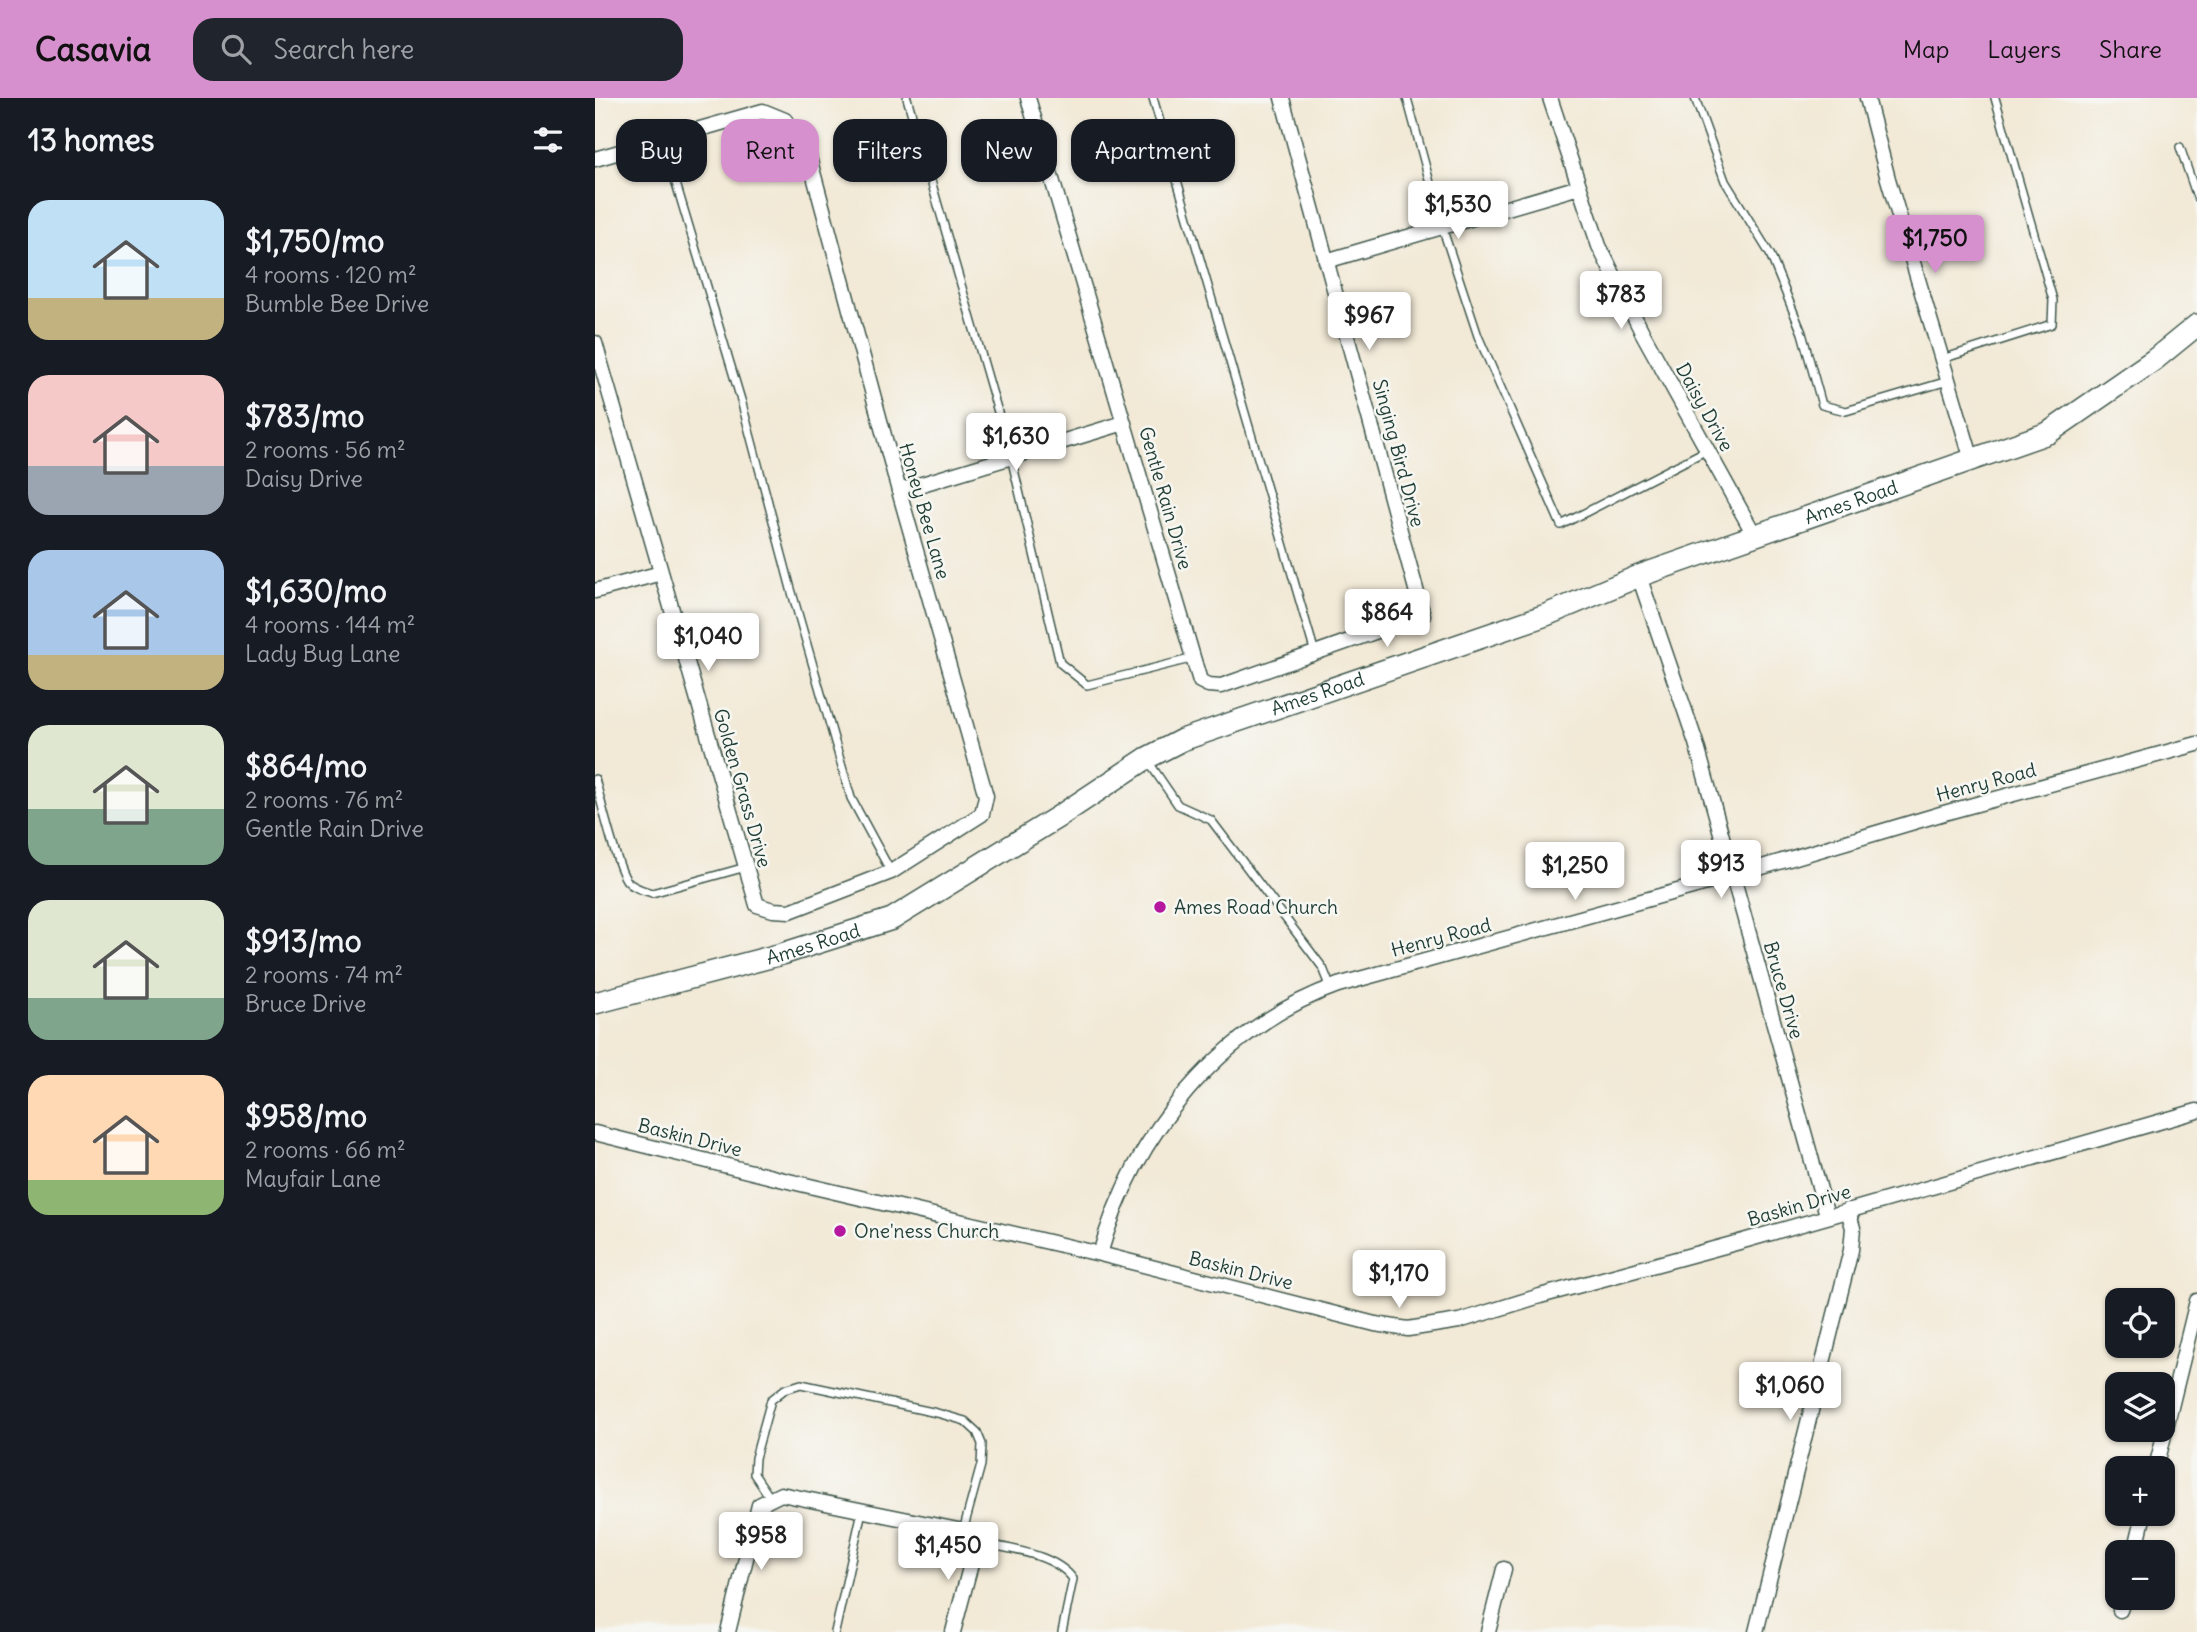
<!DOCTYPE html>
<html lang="en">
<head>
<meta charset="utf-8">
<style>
	body { margin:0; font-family:Delius,sans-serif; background:#20242c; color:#f1f3f6; height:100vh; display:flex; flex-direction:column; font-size:26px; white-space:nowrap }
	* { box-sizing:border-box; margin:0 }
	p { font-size:23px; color:#9ea1a6 }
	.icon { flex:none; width:38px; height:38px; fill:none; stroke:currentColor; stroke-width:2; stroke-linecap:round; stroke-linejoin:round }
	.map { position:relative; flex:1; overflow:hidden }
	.details { display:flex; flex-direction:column; background:#171b24; width:595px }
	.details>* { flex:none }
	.guide { position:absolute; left:21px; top:21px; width:665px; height:63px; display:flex; gap:14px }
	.controls { position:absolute; left:1510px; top:1190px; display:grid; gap:14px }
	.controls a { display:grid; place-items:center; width:70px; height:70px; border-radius:14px; background:#171b24; box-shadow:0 2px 5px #0004; font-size:35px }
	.price { position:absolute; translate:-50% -60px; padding:0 16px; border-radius:7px; background:#fff; color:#222; font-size:23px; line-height:46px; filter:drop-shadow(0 2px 4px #0008) }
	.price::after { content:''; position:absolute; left:50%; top:42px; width:21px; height:16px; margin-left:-10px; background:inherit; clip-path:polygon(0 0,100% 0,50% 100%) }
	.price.selected { background:#d690ce; color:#111 }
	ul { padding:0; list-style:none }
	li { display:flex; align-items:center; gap:21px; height:175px; padding:0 28px }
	li span { display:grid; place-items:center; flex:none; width:196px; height:140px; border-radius:21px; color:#555 }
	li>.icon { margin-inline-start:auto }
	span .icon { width:84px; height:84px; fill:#fffc; stroke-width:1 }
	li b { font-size:30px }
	h2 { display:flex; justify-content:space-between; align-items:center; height:84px; padding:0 28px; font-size:30px }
	.chip { padding:0 24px; border-radius:21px; background:#171b24; box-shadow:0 2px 5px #0004; font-size:24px; line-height:63px }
	.chip.selected { background:#d690ce; color:#111 }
	header { display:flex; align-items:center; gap:42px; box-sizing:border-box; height:98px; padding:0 35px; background:#d690ce; color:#111 }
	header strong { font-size:33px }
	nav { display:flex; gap:38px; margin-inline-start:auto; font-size:24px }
	.search { width:490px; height:63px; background:#20242c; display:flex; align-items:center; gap:18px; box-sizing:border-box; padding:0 24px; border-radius:21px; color:#9ea1a6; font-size:26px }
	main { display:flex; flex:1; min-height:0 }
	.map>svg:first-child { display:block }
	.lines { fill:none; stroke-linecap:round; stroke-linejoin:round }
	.lane-casing { stroke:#3f574c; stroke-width:10 }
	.street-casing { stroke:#3f574c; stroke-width:17 }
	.secondary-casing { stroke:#3f574c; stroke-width:24 }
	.lane { stroke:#fff; stroke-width:7 }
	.street { stroke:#fff; stroke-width:14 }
	.secondary { stroke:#fff; stroke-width:21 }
	.poi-dot { fill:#b5179e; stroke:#f6f6f2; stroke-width:2.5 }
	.labels { text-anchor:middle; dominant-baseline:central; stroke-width:5; stroke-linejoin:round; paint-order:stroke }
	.street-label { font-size:19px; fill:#1f3d34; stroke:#f6f6f2 }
	.poi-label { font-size:19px; fill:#1f3d34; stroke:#f6f6f2; text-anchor:start }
</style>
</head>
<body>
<header>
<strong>Casavia</strong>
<div class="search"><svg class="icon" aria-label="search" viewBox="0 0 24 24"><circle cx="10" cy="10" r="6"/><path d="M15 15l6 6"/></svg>Search here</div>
<nav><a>Map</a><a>Layers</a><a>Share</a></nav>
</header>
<main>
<section class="details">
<h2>13 homes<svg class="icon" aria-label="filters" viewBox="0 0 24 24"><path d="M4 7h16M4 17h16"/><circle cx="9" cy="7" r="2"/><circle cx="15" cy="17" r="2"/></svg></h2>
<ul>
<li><span style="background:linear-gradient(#bfe0f5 70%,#c2b280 0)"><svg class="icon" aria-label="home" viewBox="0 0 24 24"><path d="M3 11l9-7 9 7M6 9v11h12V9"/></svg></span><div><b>$1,750/mo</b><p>4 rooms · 120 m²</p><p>Bumble Bee Drive</p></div></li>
<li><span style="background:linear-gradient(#f6c9c9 65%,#9aa5b1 0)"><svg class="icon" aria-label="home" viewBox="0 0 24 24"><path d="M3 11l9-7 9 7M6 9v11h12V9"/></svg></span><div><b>$783/mo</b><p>2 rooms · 56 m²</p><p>Daisy Drive</p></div></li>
<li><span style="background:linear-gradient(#a9c7e8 75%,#c2b280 0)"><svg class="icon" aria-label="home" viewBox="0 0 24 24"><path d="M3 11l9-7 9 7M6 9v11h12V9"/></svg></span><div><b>$1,630/mo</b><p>4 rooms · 144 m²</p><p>Lady Bug Lane</p></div></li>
<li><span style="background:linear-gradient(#dfe7d0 60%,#7fa58c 0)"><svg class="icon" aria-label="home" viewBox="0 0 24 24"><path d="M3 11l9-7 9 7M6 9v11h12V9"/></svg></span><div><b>$864/mo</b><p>2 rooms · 76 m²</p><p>Gentle Rain Drive</p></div></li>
<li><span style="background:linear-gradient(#dfe7d0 70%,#7fa58c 0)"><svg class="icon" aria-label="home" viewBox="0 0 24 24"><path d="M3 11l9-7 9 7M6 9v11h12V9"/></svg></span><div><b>$913/mo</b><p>2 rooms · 74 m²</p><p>Bruce Drive</p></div></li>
<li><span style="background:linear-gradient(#ffd9b3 75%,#8fb573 0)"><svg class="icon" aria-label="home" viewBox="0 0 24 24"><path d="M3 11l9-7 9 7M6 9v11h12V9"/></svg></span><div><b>$958/mo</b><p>2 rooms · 66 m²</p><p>Mayfair Lane</p></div></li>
</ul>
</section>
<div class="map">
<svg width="1602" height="1534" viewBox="0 0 1602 1534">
	<rect width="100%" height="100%" fill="#f6f6f2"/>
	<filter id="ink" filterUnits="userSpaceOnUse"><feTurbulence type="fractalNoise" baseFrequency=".0143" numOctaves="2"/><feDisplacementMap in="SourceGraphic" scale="14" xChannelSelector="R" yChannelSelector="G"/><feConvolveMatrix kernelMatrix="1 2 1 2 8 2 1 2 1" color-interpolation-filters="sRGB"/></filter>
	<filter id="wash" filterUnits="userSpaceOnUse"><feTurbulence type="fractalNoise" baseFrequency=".00686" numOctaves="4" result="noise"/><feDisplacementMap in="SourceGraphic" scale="28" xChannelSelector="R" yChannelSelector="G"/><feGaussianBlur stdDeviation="1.57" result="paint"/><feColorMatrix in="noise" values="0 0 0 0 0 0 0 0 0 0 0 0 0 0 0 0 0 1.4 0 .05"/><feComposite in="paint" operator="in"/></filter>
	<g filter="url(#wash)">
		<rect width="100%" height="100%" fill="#f2e9d6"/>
	</g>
	<g filter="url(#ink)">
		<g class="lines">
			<g class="lane-casing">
				<path id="lane" d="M312,0l104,359 49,206 27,22 107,-27
					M558,0l162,555
					M812,0l35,129 36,109 83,189 146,-75
					M1100,0l30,83 45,73 32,79 20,72 24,6 102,-30
					M68,42l78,260 50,189 60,209 40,74
					M1585,49l17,50
					M1347,261l110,-35 1,-24 -58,-202
					M553,663l30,44 33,15 112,148 8,20
					M0,681c6,21 21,87 32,102 6,7 16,9 25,12l94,-26
					M176,1401l-17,-25 1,-16 16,-58 14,-11 16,-5 136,29 28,8 12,11 5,12 -1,21 -18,66
					M372,1442c32,8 86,11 106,39l-11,53
					M240,1534l27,-121"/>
			</g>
			<g class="street-casing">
				<path id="street" d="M433,0l172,583 8,4 13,1 202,-71 -141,-517
					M955,0l49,148 43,86 113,204
					M1272,0l21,81 84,281
					M0,61l168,-48 22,9 22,30 92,341 87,305 -4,18 -91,58 -101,39 -17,-1 -16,-5 -162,-562
					M731,163l253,-74
					M304,393l225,-68
					M1044,478l57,167 131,472
					M0,493l66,-18
					M0,1035l189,47 316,74 275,70 33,5 51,-8 81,-25 203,-55 454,-130
					M505,1156c33,-119 120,-227 238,-269l394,-109 212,-63 253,-69
					M1561,1370l41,-167
					M1540,1454l9,-38
					M1525,1512l4,-12
					M133,1534l31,-127 22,-11 182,37 9,29 -19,72
					M893,1534l16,-63
					M1161,1534l95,-382 2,-22 -5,-18"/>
			</g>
			<g class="secondary-casing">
				<g id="secondary">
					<path id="s1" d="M0,905l187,-49 110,-35 166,-102 89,-59 35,-18 364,-125 93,-39 409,-143 106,-73 43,-35"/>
				</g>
			</g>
			<use href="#lane" class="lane"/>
			<use href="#street" class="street"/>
			<use href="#secondary" class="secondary"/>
		</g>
	</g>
	<g class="poi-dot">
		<circle cx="565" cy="809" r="7"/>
		<circle cx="245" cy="1133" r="7"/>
	</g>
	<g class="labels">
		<g class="street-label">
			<text transform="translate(1110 309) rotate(61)">Daisy Drive</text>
			<text transform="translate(804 355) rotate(75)">Singing Bird Drive</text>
			<text transform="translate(571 400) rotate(74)">Gentle Rain Drive</text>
			<text stroke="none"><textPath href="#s1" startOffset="1360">Ames Road</textPath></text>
			<text transform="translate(330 413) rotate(74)">Honey Bee Lane</text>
			<text stroke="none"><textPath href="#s1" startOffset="793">Ames Road</textPath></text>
			<text transform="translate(1391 684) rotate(-15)">Henry Road</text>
			<text transform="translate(148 690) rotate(74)">Golden Grass Drive</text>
			<text transform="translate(846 839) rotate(-15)">Henry Road</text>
			<text stroke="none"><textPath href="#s1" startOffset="226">Ames Road</textPath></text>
			<text transform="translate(1189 892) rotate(74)">Bruce Drive</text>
			<text transform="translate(95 1039) rotate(14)">Baskin Drive</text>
			<text transform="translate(1204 1107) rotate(-16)">Baskin Drive</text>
			<text transform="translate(646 1172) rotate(14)">Baskin Drive</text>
		</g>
		<g class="poi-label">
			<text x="579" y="809">Ames Road Church</text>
			<text x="259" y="1133">One'ness Church</text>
		</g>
	</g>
</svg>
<div class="controls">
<a><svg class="icon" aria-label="locate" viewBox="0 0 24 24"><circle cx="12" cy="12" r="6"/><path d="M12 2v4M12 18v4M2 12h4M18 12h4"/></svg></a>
<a><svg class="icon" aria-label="layers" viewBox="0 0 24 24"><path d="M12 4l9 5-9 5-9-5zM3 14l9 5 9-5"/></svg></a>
<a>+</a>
<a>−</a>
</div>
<b class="price" style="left:863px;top:143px">$1,530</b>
<b class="price selected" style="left:1340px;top:177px">$1,750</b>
<b class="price" style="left:1026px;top:233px">$783</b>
<b class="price" style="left:774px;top:254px">$967</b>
<b class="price" style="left:421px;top:375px">$1,630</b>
<b class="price" style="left:792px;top:551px">$864</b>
<b class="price" style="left:113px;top:575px">$1,040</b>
<b class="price" style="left:1126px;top:802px">$913</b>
<b class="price" style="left:980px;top:804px">$1,250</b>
<b class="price" style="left:804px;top:1212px">$1,170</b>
<b class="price" style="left:1195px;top:1324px">$1,060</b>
<b class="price" style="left:166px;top:1474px">$958</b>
<b class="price" style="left:353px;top:1484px">$1,450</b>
<div class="guide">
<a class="chip">Buy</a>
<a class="chip selected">Rent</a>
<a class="chip">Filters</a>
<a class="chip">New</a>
<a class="chip">Apartment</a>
</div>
</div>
</main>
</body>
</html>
